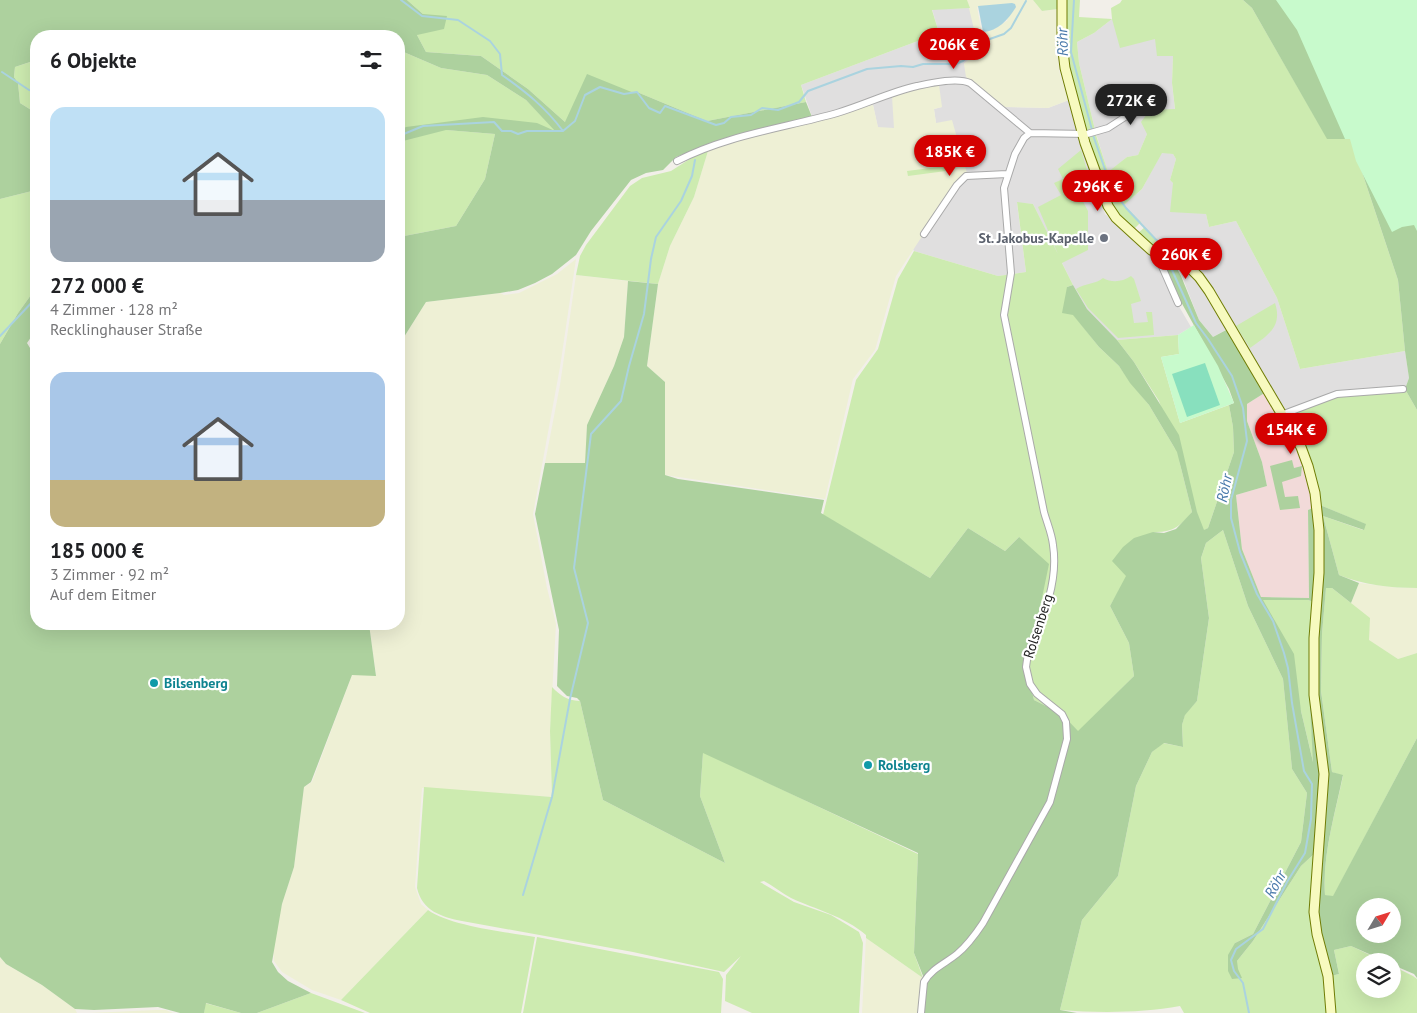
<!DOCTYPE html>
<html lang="de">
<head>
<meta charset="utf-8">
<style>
	body { margin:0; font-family:"PT Sans",sans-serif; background:#f6f6f6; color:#202124; height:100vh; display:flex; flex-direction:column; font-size:19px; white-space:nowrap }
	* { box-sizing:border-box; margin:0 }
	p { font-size:16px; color:#757577 }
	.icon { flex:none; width:28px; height:28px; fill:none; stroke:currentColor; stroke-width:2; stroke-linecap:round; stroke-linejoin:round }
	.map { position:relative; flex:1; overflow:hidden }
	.side { position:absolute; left:30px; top:30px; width:375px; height:600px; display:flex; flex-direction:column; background:#fff; border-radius:20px; box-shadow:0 5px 20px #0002 }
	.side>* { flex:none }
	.needle { width:32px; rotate:52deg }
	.fabs { position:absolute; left:1356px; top:898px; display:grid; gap:10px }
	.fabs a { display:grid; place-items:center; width:45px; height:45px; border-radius:50%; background:#fff; box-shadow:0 5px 20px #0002; font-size:25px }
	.price { position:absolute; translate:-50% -42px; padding:0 11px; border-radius:18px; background:#d40000; color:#fff; font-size:16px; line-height:32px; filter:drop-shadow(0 1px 2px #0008) }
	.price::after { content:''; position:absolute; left:50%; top:30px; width:15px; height:11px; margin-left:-8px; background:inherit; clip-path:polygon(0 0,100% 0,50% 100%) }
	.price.current { background:#222; color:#fff }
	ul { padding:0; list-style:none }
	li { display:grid; align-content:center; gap:10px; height:265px; padding:0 20px }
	li span { display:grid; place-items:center; height:155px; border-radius:15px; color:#555 }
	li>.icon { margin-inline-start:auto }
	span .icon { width:90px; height:90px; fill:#fffc; stroke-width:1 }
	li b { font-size:21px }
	h2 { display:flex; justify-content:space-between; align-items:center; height:60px; padding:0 20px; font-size:21px }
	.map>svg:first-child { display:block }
	.residential { fill:#e0dfdf }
	.commercial { fill:#f2dad9 }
	.farmland { fill:#eef0d5; fill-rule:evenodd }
	.grass { fill:#cdebb0 }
	.forest { fill:#add19e; fill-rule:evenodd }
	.park { fill:#c8facc }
	.pitch { fill:#88e0be }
	.water { fill:#aad3df }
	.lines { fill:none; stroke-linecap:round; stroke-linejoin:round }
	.stream { stroke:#aad3df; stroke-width:2 }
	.minor-casing { stroke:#a9a9a9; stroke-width:8 }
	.secondary-casing { stroke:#707d05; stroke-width:11 }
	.minor { stroke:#fff; stroke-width:6 }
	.secondary { stroke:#f7fabf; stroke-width:9 }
	.worship-dot { fill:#6b7280; stroke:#fff; stroke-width:2 }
	.culture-dot { fill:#0f9aa8; stroke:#fff; stroke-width:2 }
	.labels { text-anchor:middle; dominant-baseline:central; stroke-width:4.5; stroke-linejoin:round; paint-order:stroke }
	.worship-label { font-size:14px; font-weight:bold; fill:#5b616d; stroke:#fff; text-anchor:end }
	.street-label { font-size:14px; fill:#222; stroke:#fff }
	.culture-label { font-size:14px; font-weight:bold; fill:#0d838f; stroke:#fff; text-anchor:start }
	.water-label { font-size:15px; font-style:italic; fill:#4a7aab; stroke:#fff }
</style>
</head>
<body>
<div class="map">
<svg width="1417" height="1013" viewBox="0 0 1417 1013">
	<rect width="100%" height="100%" fill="#f2efe9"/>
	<path class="residential" d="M970,8l9,42 -15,14 41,43 43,1 21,-8 36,114 51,43 21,46 14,24 -13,8 -61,5 -30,-31 -14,-24 -40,-81 -16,-1 9,69 -28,4 -84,-25 -1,-2 17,-27 6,-99 -2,-14 8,-2 -49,-11 2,32h-17l-5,-23 -59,17 -13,-37 138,-52 -7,-24z
		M1112,19l44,20 17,17 -1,27 3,27 -28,24 -9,21 -11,2 -19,16 -13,-43 -16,-67 -2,-21 17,-9z
		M1162,152l11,2 3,5 -6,21 36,34 3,13 27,-6 41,77 23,71 105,-18 4,27 -4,11 -120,27 -54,-89 -18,10 -14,-17 -17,-44 -14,-25 -44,-46 18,-16z"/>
	<path class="commercial" d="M1266,392l19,24 35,89 -12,5 1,88 -48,-1 -19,-48 -6,-54 31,-9 -5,-24 -15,-41v-17z"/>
	<path class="farmland" d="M967,0h66l9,11 16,-2 -1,41 3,25 9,25 -21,8 -43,-1 -39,-30 -2,-13 15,-14zM977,7l31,13 -14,9 -10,3 -3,-3z
		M939,85l3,22 -8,2 2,14 16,-3 15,53 -8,7 -63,96 -21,74 -22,29 -28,120 -160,-24v-93l-18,-16 11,-82 12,-38 24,-49 14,-46 5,-3 45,-13 115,-30 5,22 16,1 -2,-32 25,-8z
		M576,259l-16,108 -27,147 14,74 9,36 -6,107 2,66 -130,-9 -7,99 6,17 7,6 -87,90 -29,-10 -30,-18 -8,-11 -1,-15 9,-42 12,-37 10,-80 8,-5 40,-107h24l-7,-51h30v-279l27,-43 74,-9 4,2 15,-2 38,-19z
		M576,275l52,6 -4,56 -10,29 -27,59 -2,39 -40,-1 15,-78z
		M1359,583l40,5h18v65l-19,6 -30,-19 -17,-37z
		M866,938l57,40 -3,35h-58z
		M0,957l6,7 36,21 33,24 2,4h5h-82z
		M156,1010h10l7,3h-84z"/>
	<path class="grass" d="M407,0h560l3,8 -38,2 7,23 -138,52 5,17 -99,19 -70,-29 -72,30 -37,-33 -47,-33 -55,-4 -9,-17 6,-21z
		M1033,0h25v9l-16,2z
		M1066,0h14l-1,17 33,2 -1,-11 9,-5 2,-3h121l9,8 75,130 24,1 47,141 7,71 -105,18 -23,-71 -41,-77 -27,6 -3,-13 -36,-2 3,-29 -3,-3 6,-21 -3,-5 -11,-1 -20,36 -18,16 17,17 -7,7c-9,-8 -18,-17 -24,-27 -10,-18 -14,-45 -21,-65l7,-2 12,37 19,-15 11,-2 9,-21 -6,-12 9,-12 25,-1 -3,-26 1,-27h-16l-2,-17 -35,9 -8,-29 -18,14 -17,9 2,21 16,67 -9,2c-7,-26 -16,-53 -19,-81 -2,-17 -1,-34 -1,-51z
		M399,50l42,18 46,7 39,25 31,32 -147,-5 85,7 -10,45 -29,47 -57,11z
		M36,60v53l-16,-10 -2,-20 -4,-6 1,-10z
		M1081,150l6,20 -15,11 16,30v39l-26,13 11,22 -6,2 6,27 26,33 20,19 12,17 18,22 28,47 15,60c-11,14 -20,21 -39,20l-43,74 19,37 5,33 -56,56 -16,-18 -28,-14 -7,-30 -8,-133 -14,14 -37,-23 -38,50 -107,-63 33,-135 22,-31 20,-70 16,-28 84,25 28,-4 -9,-70 16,2 25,50 -20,-47 23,-12 -7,-12 9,-4 -5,-10z
		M708,151l-14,46 -24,49 -12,38 -82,-9 4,-19 6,-11 44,-59 12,-8 29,-7 25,-16z
		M946,166v5l-38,5 -1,-5z
		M36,190v98l-18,25 -18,31v-145z
		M1145,227l23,24c-12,-1 -21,-10 -30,-18z
		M1131,276l3,3 7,22 -10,3 3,19 14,-1 -2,-10h6l2,23 -36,3 -30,-30 -12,-19c10,-6 20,-5 27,-11 9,5 19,4 28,-2z
		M1275,303c8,24 -8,33 -25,45l-14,-22z
		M1178,335l1,19 -18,3 19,66 49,-18 4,22 1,25 -26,76 -5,3 -44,-130 -25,-39 -17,-22z
		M1405,389l12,21v178c-27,0 -53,-3 -78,-13l-16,-59 40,14 2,-6 -45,-19 -35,-89 52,-20z
		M1223,530l25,76 35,73 9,90 15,24 -6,49 -48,92 -18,9 3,26 -1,-8 16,-20 48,-75 13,-12 14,159h-144l-4,-7c-38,7 -82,7 -120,4l22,-90 36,-44 18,-90 16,-34 11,-9 20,4 -1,-22 3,-11 12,-13 12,-83 -8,-60 5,-15z
		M1326,587l6,1 38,30 -1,22 29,19 19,-6v85l-84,159 -8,-2c-3,-39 10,-81 18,-119l-11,-4 -11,-81 1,-57z
		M1262,600h46l6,2 -4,104 4,60 -13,-55z
		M552,687c9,9 14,13 28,14l23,99 122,63 -25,-67 3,-44 215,102 -4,99 9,25 -57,-40v-3c-22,-19 -49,-25 -75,-37 -9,-5 -18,-12 -27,-17l-4,1 34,20 37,13 28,17 4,11 -4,70h-107l-27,-12 1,-26 15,-19 -17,16 -91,-20 -171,-31c-20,-4 -40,-10 -45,-33l7,-101 128,10 -2,-66z
		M428,910c22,16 78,22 107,27l-14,76h-151l-29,-13z
		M537,937l182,35 4,7 -2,34h-198z
		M1351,946l32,15h-18v28h27l1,-23 20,10 4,3v34h-83l-3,-37 8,-2 -5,-24z
		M311,993l54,20h-108z
		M205,1003l36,10h-37z"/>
	<path class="forest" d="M0,0h407l16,14 24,2 -3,13 -27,6 9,17 55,4 47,33 37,33 22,-48 47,19 3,-1 70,29 99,-19 6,15 -100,26 -36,14 -13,13 -17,3 -15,7 -40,51 -15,24 -24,19 -17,9 -17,7 -18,3 -74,9 -27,43v-108l57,-11 29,-47 10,-45 -49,-4 -47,12v-11l7,-4 77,-10 54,6 18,8 -29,-31 -39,-25 -46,-7 -42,-18v-14h-363v24l-21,7 -1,10 4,6 2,20 16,10v77l-36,9z
		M1243,0h174v410l-12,-21 4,-11 -4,-27 -7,-71 -47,-141h-24l-75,-131z
		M1161,258l12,3 8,15 18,44 14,17 15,-8 38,63 -19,12v17l15,41 5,24 -31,9 6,54 19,48 48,1 -1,-88 12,-5 46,19 -2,6 -41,-14 16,59 20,8 -8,20 -19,-15h-6l-4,46 -1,57 11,81 11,3c-8,39 -21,81 -18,120l8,1 84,-158v240l-3,-4 -21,-9 -1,-4h-7l-34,-15 -17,4 5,24 -8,2 -12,-29 -5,-93 -13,12 -48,75 -16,20 1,8 4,9 -10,1 -4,-8v-16l7,-12 18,-9 48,-92 6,-49 -15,-24 -9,-90 -35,-73 -25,-76 -17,13 -5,15 8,60 -12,83 -12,14 -3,10 1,22 -19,-4 -12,9 -16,34 -18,90 -36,44 -22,90 17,3h-154l2,-32 -11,-28 4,-100 -215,-100 -3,43 25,67 -122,-63 -23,-99 -3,-3 -10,-2 -10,-10 2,-56 -24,-116 10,-51h40l2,-38 27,-59 10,-29 4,-56 30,3 -11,82 18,16v93l13,4 146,21 -3,13 109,65 38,-50 37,23 14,-14 30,27 -22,106 7,30 28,14 16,17 56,-55 -5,-33 -19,-37 16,-30 -14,-15 11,-14 11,-9 19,-6 11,1 12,-4 16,-17 -15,-60 -28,-47 -19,-22 -11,-17 -20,-19 -26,-32 -11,-2 5,-26 6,-2 14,24 30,31 17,22 45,73 18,77 7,18 4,-2 26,-76 -1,-25 -4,-22 5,-2 -5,-14 -49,-89zM1263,600h45l6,2 -4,43v61l3,56 -12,-51 -7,-57zM1365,906h27v28h-27z
		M36,288v42l-9,13 9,15v266h333l7,52 -24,-1 -41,107 -7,5 -10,80 -12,37 -10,58 6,10 10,9 23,12 -54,20h-16l-35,-10 -2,10h-24l-22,-6 -64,3 -19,-1 -33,-24 -36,-21 -6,-7v-613l18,-31z
		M1292,460l2,8 8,-2 -1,10 -19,6 3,15 13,-1 2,12 -20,2 -10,-44z"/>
	<path class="park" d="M1276,0h141v231l-3,-6 -12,2 -10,5 -36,-71 -6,-22h-5l-48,-109z
		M1194,325l24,41 16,37 -54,20 -19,-66 18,-3 -1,-19z"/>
	<path class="pitch" d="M1205,363l15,42 -33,12 -15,-43z"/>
	<path class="water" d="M1012,3l3,1 1,3c-8,13 -18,24 -33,25l-5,-26z"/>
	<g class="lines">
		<path class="stream" d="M401,0l21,16 36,4 32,21 10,13 2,21c24,17 43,32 61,56
			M1074,0l-3,52 21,78
			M2,72l27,18 7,1
			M1093,135l18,52 15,21 36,38 1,4
			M399,136l24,-10 71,-4 8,9h9l7,3 9,-3h36l12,-10 10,-26 15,-8 24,7 13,-2 12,16 11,5 5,-7 51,19 8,-2 7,-6 20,-2 11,-7 16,2 21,-8 9,-11 59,-22 34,-3 12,1 10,-3h33l7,-3 24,-21 17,-6 7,-6 15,-27
			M1167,259l29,64 12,16 24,37 11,32 4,33 -16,59v18l9,34 17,42 16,27 11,32 4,15 4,35 12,68 8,13 -1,35 -6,34 -18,29 -24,47 -27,20 -5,11 3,11 9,12 6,30
			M0,336l36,-38
			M523,895l29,-98 18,-98 18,-76 -14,-55 17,-134 30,-33 8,-35 15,-52 7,-55 5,-22 25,-36 11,-25 3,-16"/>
		<g class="minor-casing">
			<path id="minor" d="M677,161c50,-26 107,-33 160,-48 27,-8 53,-21 80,-27 14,-3 40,-9 53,-3l60,50 57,1 21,-6 17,-11 12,-17 3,-8
				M924,234l33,-49 9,-9 41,-2
				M1160,254v8l18,41
				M1281,415l56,-21 66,-5
				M921,1013l3,-31c7,-13 22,-19 33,-28 11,-9 18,-19 26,-31l67,-121 17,-63 -1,-17 -4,-8 -25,-20 -7,-10 -4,-17 2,-14c14,-33 31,-70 25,-108 -1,-11 -6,-22 -9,-33l-40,-197 7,-42 -7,-85 11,-34 9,-16 6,-5"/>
		</g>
		<g class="secondary-casing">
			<path id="secondary" d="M1062,0v43l3,25 20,75 23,63 8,12 35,32 34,13 14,14 10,14 92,156 7,19 7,27 4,37v43l-5,65v57l10,79 -10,138 3,22 11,42 3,37"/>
		</g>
		<use href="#minor" class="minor"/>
		<use href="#secondary" class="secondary"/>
	</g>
	<circle class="worship-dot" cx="1104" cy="238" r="5"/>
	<g class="culture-dot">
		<circle cx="154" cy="683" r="5"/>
		<circle cx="868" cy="765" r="5"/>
	</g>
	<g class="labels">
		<g class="worship-label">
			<text x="1094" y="238">St. Jakobus-Kapelle</text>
		</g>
		<g class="street-label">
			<text transform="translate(1038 626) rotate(-72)">Rolsenberg</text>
		</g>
		<g class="culture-label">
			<text x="164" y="683">Bilsenberg</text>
			<text x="878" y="765">Rolsberg</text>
		</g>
		<g class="water-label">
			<text transform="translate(1062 42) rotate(-92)">Röhr</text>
			<text transform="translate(1224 488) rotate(-78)">Röhr</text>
			<text transform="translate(1275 884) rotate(-61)">Röhr</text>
		</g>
	</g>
</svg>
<div class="fabs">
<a><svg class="needle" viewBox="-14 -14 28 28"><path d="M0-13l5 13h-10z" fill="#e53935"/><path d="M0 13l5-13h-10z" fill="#757577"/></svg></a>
<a><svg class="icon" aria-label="layers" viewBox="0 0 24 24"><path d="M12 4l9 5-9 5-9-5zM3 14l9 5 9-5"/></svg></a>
</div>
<b class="price" style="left:954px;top:70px">206K €</b>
<b class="price current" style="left:1131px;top:126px">272K €</b>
<b class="price" style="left:950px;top:177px">185K €</b>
<b class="price" style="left:1098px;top:212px">296K €</b>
<b class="price" style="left:1186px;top:280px">260K €</b>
<b class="price" style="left:1291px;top:455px">154K €</b>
<section class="side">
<h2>6 Objekte<svg class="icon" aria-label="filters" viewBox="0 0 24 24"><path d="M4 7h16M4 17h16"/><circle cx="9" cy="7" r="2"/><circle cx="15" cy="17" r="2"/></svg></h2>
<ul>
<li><span style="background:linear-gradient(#bfe0f5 60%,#9aa5b1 0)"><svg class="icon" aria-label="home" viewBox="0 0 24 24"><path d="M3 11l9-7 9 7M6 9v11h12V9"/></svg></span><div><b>272 000 €</b><p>4 Zimmer · 128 m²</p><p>Recklinghauser Straße</p></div></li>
<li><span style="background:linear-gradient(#a9c7e8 70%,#c2b280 0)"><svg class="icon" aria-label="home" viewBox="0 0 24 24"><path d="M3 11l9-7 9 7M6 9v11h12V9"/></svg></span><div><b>185 000 €</b><p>3 Zimmer · 92 m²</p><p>Auf dem Eitmer</p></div></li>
</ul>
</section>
</div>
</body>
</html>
